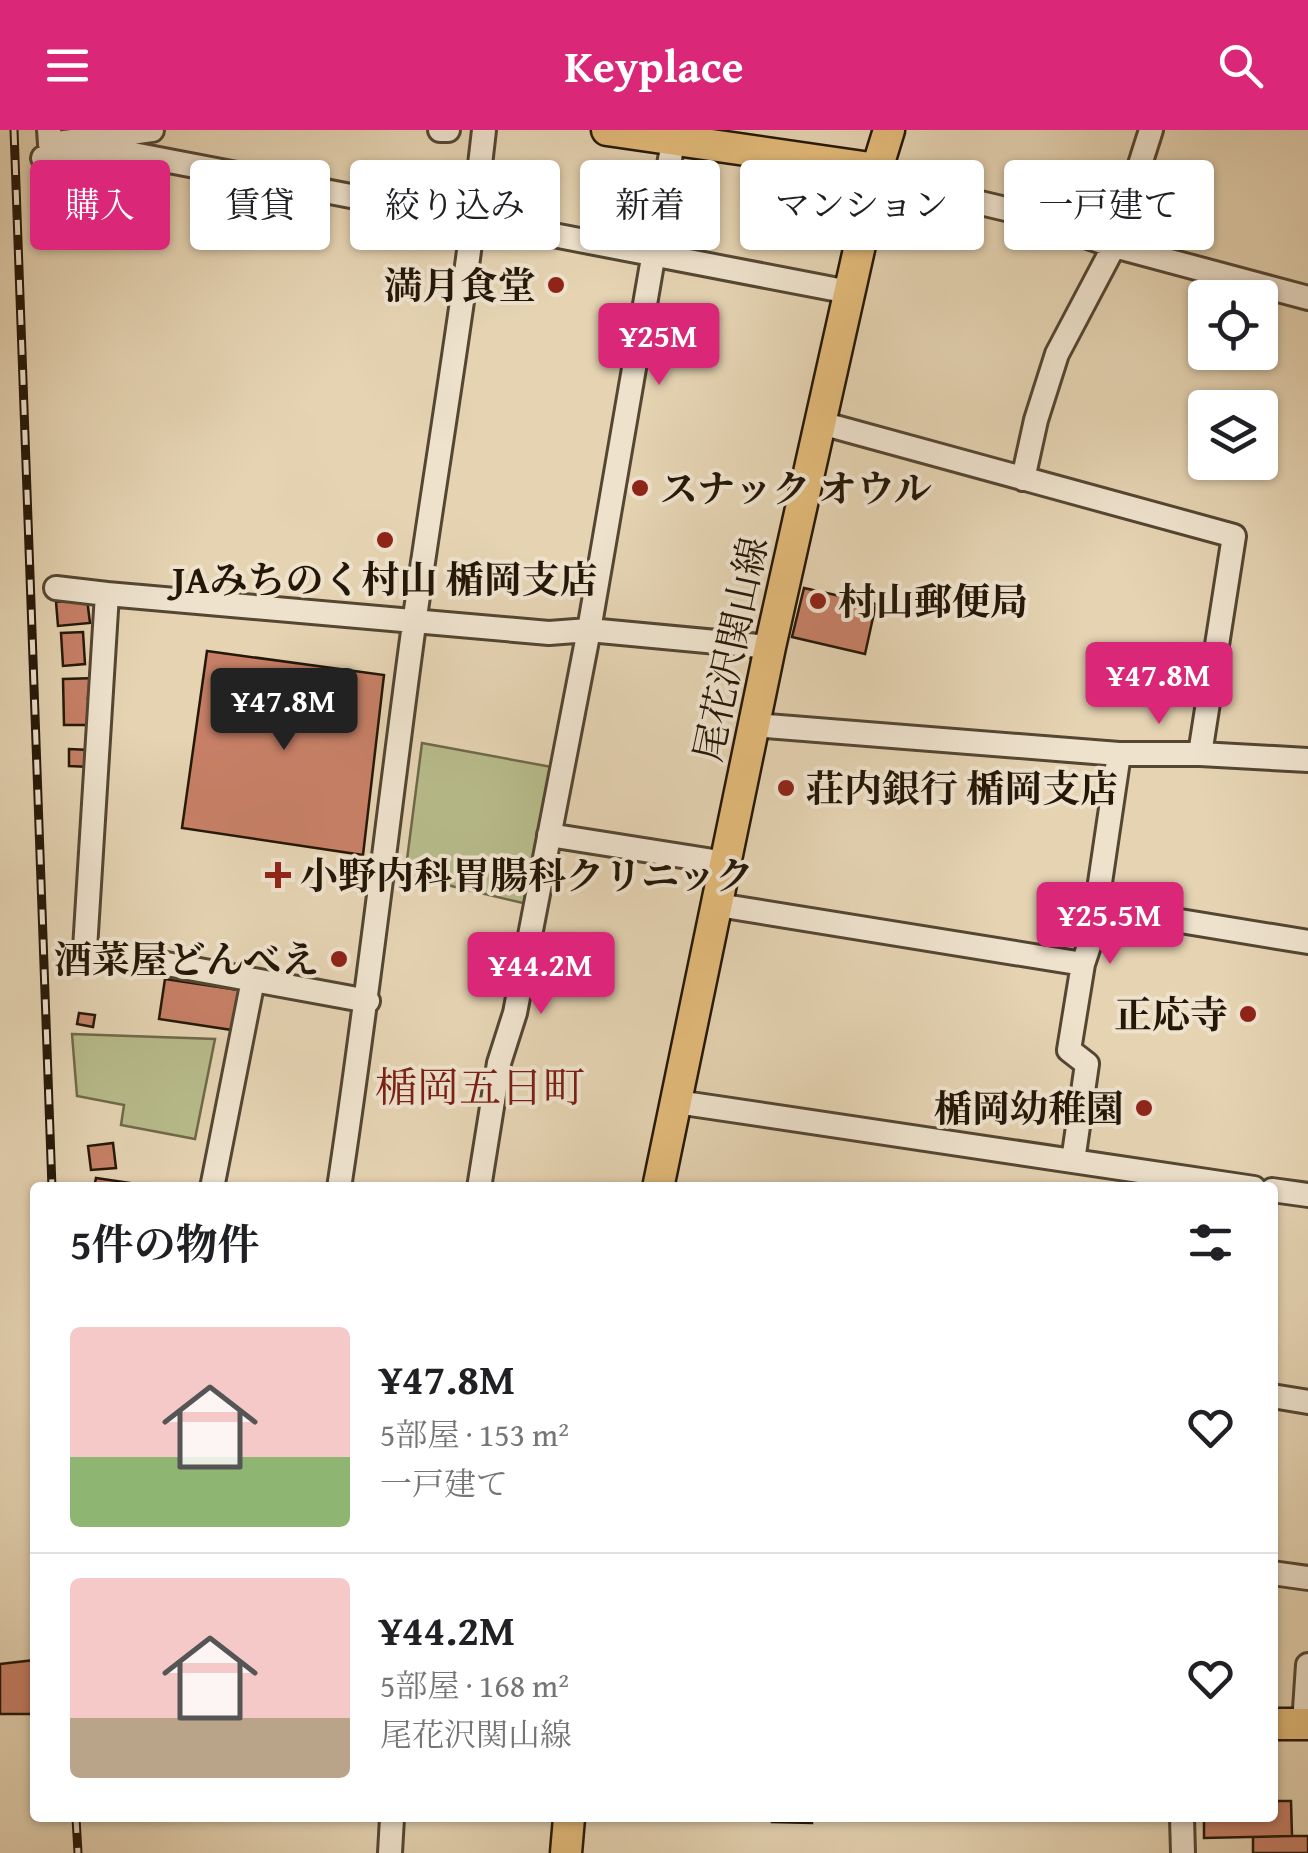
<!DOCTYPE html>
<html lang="ja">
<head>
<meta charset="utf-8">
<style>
	body { margin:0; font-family:"Gentium Book Plus","Noto Serif JP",serif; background:#f2f2f2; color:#202124; height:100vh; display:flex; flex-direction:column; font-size:38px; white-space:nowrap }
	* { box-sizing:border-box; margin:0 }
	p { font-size:32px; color:#757577 }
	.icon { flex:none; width:55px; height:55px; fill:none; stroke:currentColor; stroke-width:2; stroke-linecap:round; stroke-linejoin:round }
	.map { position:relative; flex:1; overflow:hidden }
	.drawer { position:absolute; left:30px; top:1052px; width:1248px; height:640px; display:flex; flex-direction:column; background:#fff; border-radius:10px; box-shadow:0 2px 8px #0004 }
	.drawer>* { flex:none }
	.hud { position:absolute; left:30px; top:30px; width:1250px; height:90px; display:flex; gap:20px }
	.controls { position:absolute; left:1188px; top:150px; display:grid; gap:20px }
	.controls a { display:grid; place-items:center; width:90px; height:90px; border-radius:10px; background:#fff; box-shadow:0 2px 8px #0004; font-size:50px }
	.price { position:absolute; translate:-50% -85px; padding:0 22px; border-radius:10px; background:#db2777; color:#fff; font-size:32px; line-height:65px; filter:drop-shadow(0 2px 5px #0008) }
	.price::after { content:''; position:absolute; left:50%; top:60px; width:30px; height:22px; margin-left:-15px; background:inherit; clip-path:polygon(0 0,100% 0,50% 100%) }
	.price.selected { background:#222; color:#fff }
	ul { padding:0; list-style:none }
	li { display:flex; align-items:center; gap:30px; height:250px; padding:0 40px }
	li+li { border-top:2px solid #e0e0e0 }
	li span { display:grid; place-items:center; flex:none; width:280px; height:200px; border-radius:10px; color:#555 }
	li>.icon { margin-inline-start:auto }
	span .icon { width:120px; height:120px; fill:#fffc; stroke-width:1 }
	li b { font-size:42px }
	h2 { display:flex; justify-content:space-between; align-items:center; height:120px; padding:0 40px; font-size:42px }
	.tag { padding:0 35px; border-radius:10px; background:#fff; box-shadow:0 2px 8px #0004; font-size:35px; line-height:90px }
	.tag.selected { background:#db2777; color:#fff }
	header { display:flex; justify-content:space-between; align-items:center; height:130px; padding:0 40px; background:#db2777; color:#fff; font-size:45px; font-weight:600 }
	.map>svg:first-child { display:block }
	.green { fill:#b7bb8a; stroke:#6e6949; stroke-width:2.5 }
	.building { fill:#c78067; stroke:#241708; stroke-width:2.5 }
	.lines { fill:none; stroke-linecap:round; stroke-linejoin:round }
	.minor-casing { stroke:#544632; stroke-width:28 }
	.major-casing { stroke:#241708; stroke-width:35 }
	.minor { stroke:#eee2cd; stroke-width:22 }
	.major { stroke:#e2ba79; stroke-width:30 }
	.rail-casing { stroke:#241708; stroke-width:9 }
	.rail { stroke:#eee2cd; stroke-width:5; stroke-dasharray:15; stroke-linecap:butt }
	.poi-dot { fill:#8f2418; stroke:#eee2cd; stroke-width:4 }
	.labels { text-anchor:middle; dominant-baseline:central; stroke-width:8; stroke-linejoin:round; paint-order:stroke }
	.poi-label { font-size:38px; font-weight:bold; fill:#241708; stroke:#eee2cd; text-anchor:end }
	.street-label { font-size:38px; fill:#241708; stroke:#eee2cd }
	.quarter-label { font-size:42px; fill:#7a1f14; stroke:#eee2cd }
</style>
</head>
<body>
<header><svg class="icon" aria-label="menu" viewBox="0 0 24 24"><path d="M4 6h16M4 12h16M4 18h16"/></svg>Keyplace<svg class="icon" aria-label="search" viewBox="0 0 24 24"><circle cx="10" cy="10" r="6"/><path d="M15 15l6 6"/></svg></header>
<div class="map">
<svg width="1308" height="1723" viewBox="0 0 1308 1723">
	<rect width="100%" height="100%" fill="#e5d3b2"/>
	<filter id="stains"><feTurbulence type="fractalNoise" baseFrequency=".002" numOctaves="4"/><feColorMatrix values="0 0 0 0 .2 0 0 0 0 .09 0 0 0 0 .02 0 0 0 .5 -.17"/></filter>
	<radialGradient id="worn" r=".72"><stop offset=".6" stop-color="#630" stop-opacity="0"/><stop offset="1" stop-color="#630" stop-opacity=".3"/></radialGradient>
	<path class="green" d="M422,613l135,25 -30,136 -122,-29z
		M72,904l143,5 -20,100 -74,-14 3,-20 -47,-9z"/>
	<path class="building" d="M1260,174l13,3 -14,51 -20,-6h21z
		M804,458l72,16 -11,50 -73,-17z
		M87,469l3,24 -32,3 -2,-24z
		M83,502l2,32 -22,2 -2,-33z
		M207,521l177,24 -21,180 -181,-27z
		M97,548v20h-9l1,27h-25l-1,-46z
		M69,619l21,1v17l-21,-1z
		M165,849l74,11 -7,40 -73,-11z
		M79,883l16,2 -2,12 -16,-3z
		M113,1013l3,25 -25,2 -3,-24z
		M96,1048l41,6 -1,4h-42z
		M35,1530v54h-35v-50z
		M1272,1671h19l1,35 -88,2v-20h68z
		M772,1688h40v5l-40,-1z
		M1292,1706h16v17h-55v-16z"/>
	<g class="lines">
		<g class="minor-casing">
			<path id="minor" d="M49,0l1,14 102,-14
				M440,0h8
				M43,28l69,-8 737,142
				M877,39l15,13 118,28 104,36 194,52
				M821,293l413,113 -34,218
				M1023,349l13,-59 21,-66 57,-108 37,-116
				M56,458l51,6
				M754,595l365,29h81l108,6
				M549,705l177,28
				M718,775l365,59
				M1092,807l27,-183
				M368,871l-283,-52 22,-355 442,39 40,-3 181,17
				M677,972l577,86
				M1073,1031l14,-97 -18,-14 14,-86 9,-27 23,-13 35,-8 158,26
				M212,1058l41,-208
				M339,1058c29,-190 50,-381 76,-571 23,-162 51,-324 69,-487
				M479,1058l20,-125 16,-50 74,-383 86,-500
				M1272,1060l36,5
				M1272,1266l36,6
				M1272,1443l36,5
				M1304,1594l4,-59
				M1182,1688l1,35
				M390,1723l2,-35"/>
		</g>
		<g class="major-casing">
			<path id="major" d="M607,0l270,39
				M658,1058l112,-541 107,-478 12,-39
				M1272,1594h36
				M566,1723l3,-35"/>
		</g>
		<use href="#minor" class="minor"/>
		<use href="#major" class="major"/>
		<g class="rail-casing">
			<path id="rail" d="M14,0l38,1058
				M76,1688l2,35"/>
		</g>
		<use href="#rail" class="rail"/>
	</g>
	<g class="poi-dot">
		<circle cx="556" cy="155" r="10"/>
		<circle cx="640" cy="358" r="10"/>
		<circle cx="385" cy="410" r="10"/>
		<circle cx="818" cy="471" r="10"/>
		<circle cx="786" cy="658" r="10"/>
		<path d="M273 730h10v10h10v10h-10v10h-10v-10h-10v-10h10z"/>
		<circle cx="339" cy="829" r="10"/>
		<circle cx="1248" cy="884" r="10"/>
		<circle cx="1144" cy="978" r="10"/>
	</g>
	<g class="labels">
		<g class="poi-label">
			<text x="536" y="155">満月食堂</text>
			<text x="660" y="358" text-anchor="start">スナック オウル</text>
			<text x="385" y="449" text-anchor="middle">JAみちのく村山 楯岡支店</text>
			<text x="838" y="471" text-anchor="start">村山郵便局</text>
			<text x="806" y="658" text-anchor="start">荘内銀行 楯岡支店</text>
			<text x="300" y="745" text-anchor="start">小野内科胃腸科クリニック</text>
			<text x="319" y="829">酒菜屋どんべえ</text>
			<text x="1228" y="884">正応寺</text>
			<text x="1124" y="978">楯岡幼稚園</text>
		</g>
		<g class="street-label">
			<text transform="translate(730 519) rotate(-78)">尾花沢関山線</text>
		</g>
		<g class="quarter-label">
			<text x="480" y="956">楯岡五日町</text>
		</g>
	</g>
	<rect width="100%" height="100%" filter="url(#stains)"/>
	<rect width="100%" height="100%" fill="url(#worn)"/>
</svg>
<div class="controls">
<a><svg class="icon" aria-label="locate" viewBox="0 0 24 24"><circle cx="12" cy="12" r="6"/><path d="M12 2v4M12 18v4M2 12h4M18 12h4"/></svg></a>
<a><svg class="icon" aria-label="layers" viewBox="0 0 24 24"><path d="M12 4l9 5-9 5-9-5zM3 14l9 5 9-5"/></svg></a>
</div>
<b class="price" style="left:659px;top:258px">¥25M</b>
<b class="price" style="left:1159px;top:597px">¥47.8M</b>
<b class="price selected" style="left:284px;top:623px">¥47.8M</b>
<b class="price" style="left:1110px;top:837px">¥25.5M</b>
<b class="price" style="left:541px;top:887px">¥44.2M</b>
<div class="hud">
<a class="tag selected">購入</a>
<a class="tag">賃貸</a>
<a class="tag">絞り込み</a>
<a class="tag">新着</a>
<a class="tag">マンション</a>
<a class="tag">一戸建て</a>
</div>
<section class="drawer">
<h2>5件の物件<svg class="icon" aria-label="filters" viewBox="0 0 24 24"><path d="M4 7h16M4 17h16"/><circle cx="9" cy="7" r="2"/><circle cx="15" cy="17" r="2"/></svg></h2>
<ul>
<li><span style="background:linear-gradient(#f6c9c9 65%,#8fb573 0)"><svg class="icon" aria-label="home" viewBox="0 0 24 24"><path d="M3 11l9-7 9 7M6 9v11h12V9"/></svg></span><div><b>¥47.8M</b><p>5部屋 · 153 m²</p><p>一戸建て</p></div><svg class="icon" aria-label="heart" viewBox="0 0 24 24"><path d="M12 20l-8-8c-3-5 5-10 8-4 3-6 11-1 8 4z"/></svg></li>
<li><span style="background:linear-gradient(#f6c9c9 70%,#b9a48a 0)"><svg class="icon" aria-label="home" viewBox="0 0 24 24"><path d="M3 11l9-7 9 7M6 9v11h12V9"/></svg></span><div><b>¥44.2M</b><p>5部屋 · 168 m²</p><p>尾花沢関山線</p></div><svg class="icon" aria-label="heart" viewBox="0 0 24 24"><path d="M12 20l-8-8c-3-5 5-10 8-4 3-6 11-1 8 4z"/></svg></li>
</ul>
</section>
</div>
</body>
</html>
